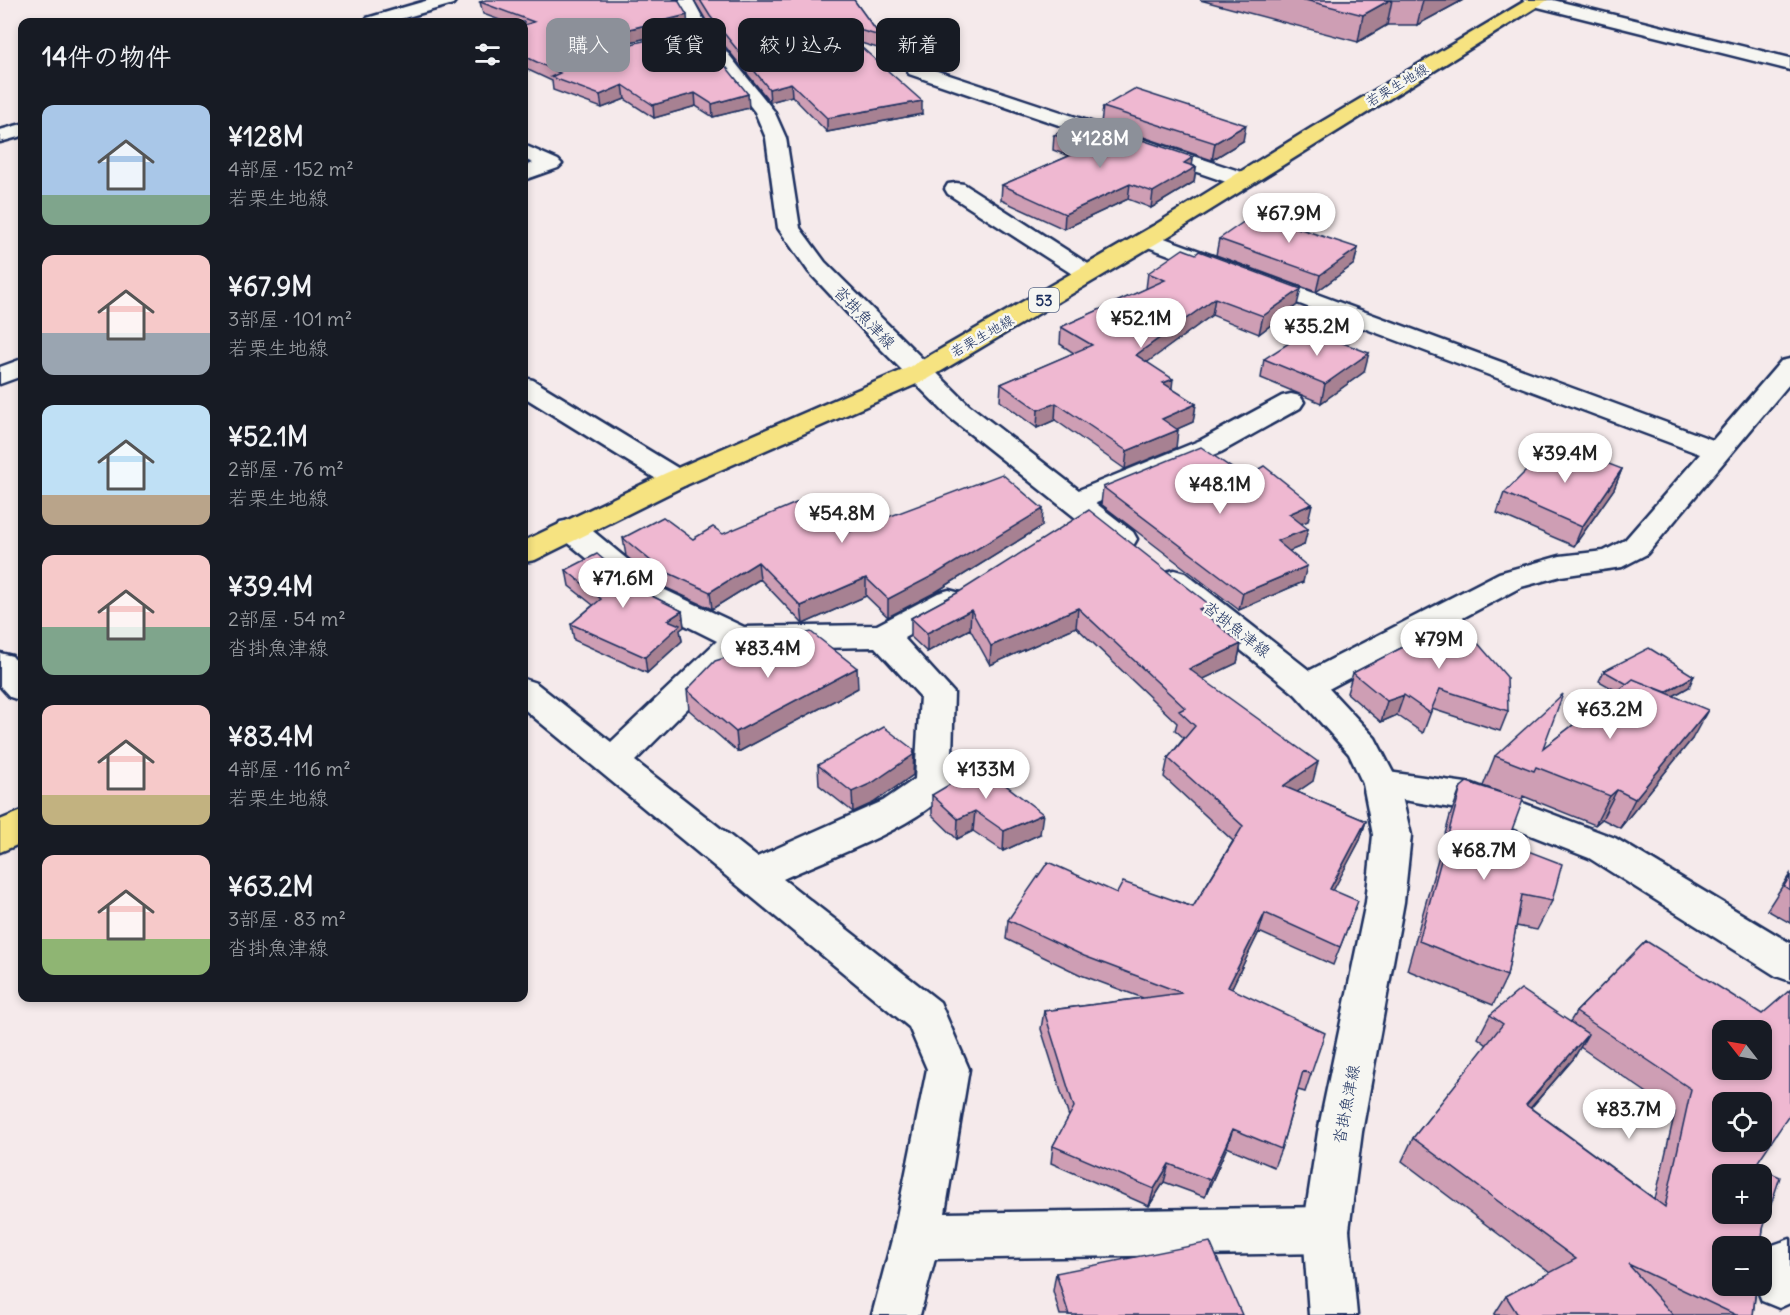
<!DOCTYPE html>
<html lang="ja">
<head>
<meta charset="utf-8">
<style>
	body { margin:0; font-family:Delius,"Klee One",sans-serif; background:#242831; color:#f1f3f6; height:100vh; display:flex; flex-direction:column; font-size:22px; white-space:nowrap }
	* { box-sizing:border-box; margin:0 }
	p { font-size:20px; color:#9ea1a6 }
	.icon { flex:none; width:33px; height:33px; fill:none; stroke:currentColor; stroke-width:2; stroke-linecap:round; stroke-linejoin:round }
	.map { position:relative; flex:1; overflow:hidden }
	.panel { position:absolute; left:18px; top:18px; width:510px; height:984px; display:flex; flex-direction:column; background:#171b24; border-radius:12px; box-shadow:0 3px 9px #0003 }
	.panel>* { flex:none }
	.top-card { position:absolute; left:546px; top:18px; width:570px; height:54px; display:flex; gap:12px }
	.needle { width:39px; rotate:301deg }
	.controls { position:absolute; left:1712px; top:1020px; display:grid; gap:12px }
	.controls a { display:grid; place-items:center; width:60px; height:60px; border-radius:12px; background:#171b24; box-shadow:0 3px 9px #0003; font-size:30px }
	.price { position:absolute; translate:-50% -51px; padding:0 14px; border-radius:21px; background:#fff; color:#222; font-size:20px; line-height:39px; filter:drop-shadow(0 2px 3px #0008) }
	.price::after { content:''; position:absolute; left:50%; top:36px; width:18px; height:14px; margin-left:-9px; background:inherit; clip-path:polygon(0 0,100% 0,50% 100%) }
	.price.selected { background:#8c9099; color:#fff }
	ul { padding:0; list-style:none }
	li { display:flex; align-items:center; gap:18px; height:150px; padding:0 24px }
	li span { display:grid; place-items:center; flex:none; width:168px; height:120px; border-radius:12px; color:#555 }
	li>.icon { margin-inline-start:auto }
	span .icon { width:72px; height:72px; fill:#fffc; stroke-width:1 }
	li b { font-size:26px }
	h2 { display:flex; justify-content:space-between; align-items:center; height:72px; padding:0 24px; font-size:26px }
	.pill { padding:0 21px; border-radius:12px; background:#171b24; box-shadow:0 3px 9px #0003; font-size:21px; line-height:54px }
	.pill.selected { background:#8c9099; color:#fff }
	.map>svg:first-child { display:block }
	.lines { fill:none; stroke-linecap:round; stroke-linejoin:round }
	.street-casing { stroke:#1b2f5e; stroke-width:5 }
	.secondary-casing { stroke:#1b2f5e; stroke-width:5 }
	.primary-casing { stroke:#1b2f5e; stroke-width:5 }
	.street { fill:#f6f6f2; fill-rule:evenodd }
	.secondary { fill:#f6f6f2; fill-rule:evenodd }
	.primary { fill:#f6e381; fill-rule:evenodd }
	.wall { fill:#ce9eb4; stroke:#1b2f5e; stroke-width:1.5; fill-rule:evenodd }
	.shaded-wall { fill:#a78192; stroke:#1b2f5e; stroke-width:1.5 }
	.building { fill:#efb8d1; stroke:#1b2f5e; stroke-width:1.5; fill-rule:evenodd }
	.labels { text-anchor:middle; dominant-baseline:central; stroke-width:5; stroke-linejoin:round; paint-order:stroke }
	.far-street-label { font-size:14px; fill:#1b2f5e; stroke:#f6f6f2 }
	.shield { fill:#f6f6f2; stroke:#5d6b8a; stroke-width:1.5 }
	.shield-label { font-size:15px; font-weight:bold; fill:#1b2f5e }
	.street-label { font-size:16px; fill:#1b2f5e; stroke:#f6f6f2 }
</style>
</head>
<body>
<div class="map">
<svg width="1790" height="1315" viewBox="0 0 1790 1315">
	<rect width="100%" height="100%" fill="#f5eaeb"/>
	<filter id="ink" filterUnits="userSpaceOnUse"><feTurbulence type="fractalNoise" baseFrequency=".0167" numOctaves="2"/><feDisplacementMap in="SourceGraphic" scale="12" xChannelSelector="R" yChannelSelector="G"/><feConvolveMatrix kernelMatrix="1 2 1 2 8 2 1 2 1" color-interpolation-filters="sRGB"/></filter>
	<g filter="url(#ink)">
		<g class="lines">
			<g class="street-casing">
				<path id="street" d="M429,0h27l-3,4 -63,18h-26l3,-4z
					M1523,0h30l237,58v12l-264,-66z
					M916,64l335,111 3,5 -3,5h-16l-326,-111 -2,-4z
					M22,124v12l-22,6v-12z
					M524,145l34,15 4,4 -4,4 -34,12v-13l9,-4 -9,-4z
					M956,183l8,1 132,85 4,5 -4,5h-16l-132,-85 -3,-5 3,-5z
					M1148,232l565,208 68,-79 9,-2v24l-143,171 -25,13 -61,9 -40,11 -202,107 -12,4 -12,-4 -5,-8 5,-8 204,-105 61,-17 44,-5 21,-11 75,-86 -560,-210 -3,-5 3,-5z
					M22,359v17l-22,8v-17z
					M524,378l9,2 153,93 4,6 -4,6 -10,3 -10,-3 -142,-88z
					M1291,394l9,2 4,6 -4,6 -79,44 -137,56 -10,3 -10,-3 -5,-6 5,-6 137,-56 81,-44z
					M571,520l11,2 81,67 81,38 133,-2 61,-32 11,-3 11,3 5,7 -5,7 -56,31 50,55 -3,92c-20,37 -127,75 -168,94l157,123 29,67 -24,144 381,-6 17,7 6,16 -6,16 -17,7 -391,6 -15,56h-48l21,-79 34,-167 -18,-42 -385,-318v-30l12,4 75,59 106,-101 -76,-38 -81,-67 -4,-7 4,-7zM875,647l45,49 -5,83 -32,22 -126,56 -122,-96 112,-112z
					M0,653l12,3 10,12v33l-12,-4 -10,-11z
					M1381,771l92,13 142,54 175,105v38l-14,-5 -187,-118 -120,-47 -101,-17 -5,-10 5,-10z
					M1790,1239v64l-11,5 -17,-7 -6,-15h5v-17l12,-24z"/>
			</g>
			<g class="secondary-casing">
				<path id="secondary" d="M675,0h18l16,30 65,81 12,27 14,90 25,34 144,143 164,127 4,7 -4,7 -11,2 -11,-2 -162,-129 -69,-69 -71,-76 -31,-44 -12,-90 -11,-26 -60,-76z
					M1174,570l11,3 134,105 56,60 24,46 12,51 -7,67 -42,230 -13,98 8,85h-48l-6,-85 15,-98 48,-230 7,-67 -10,-51 -14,-30 -54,-60 -132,-107 -5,-7 5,-7z"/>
			</g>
			<g class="primary-casing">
				<path id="primary" d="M1527,0h21l-379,236 -241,143 -242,106 -151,75 -11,2v-21l142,-68 244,-106 243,-141 158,-98z
					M22,811v32l-22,9v-32z"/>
			</g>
			<use href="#street" class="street"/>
			<use href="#secondary" class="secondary"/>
			<use href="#primary" class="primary"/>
		</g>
		<path class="wall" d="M694,0h160l26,36 1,13 -27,-8 68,73 -95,18 -35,-36 -22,6 -59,-73z
			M1200,0h263l-46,25h-30l-29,17z
			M480,2l208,26 -108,26 4,2 165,52 -36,9 -17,-11 -42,12 -29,-19 -23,9 -49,-18 -1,-9 -28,-13v-46h-19l-22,-8z
			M1103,107l140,34 -31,19 -111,-37z
			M1054,135l139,22 -1,8 4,2 -2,15 -43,26 -23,-9 -64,30 -63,-29 1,-15 67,-29 -16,-6z
			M1219,239l139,9 -4,16 -38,28 -100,-37z
			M1148,273l149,32 -38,29 -47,-19 -65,47 25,27 24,15 -3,18 -16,7 -1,19 -51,21 -70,-49 -18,8 -37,-27 1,-17 73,-31 -14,-9 1,-17 85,-38z
			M1264,359l100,13 -43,31 -60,-25z
			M1622,469l-8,20 -40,57 -77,-33 7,-20z
			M1103,487l205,34 -7,2 3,22 -15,6 14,31 -64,28 -138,-106z
			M1042,526l-108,67 -46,24 -22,-21 -63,28 -43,-45 -48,30 -48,-22 -38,-31 -3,-18 70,1 30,-5 123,-1z
			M566,570l72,19 44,22 2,16 -4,3 2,11 -35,32 -73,-33 -3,-16 22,-19 -24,-19z
			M959,592l251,13 -2,12 33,27 -4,19 -34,16 110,102 -16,11 69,29 -6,19 -27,50 18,29 -18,46 -74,-33 -28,57 80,85 -6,18 -7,-2 -17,59 -7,18 -47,-20 -22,50 -41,-15 -15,24 -98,-43 2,-17 16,-29 -28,-88 3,-18 99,-13 -62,-23 -75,-36 2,-19 109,-27 76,14 40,-66 -69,-64 4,-19 16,-20 -9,-8 2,-7 -101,-96 -86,38 -20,-36 -43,23 -16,-15v-19z
			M1457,619l51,92 -8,20 -68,-22 -9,24 -26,-18 -16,7 -34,-29 6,-20z
			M1604,671l85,16 -16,9 19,43 -72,89 -18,-9 -7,6 -72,-29 -16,47 45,58 -15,29 -21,-4 -9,50 -14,29 -86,-35 43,-154 11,-29 58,12 -36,-13 12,-30 48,-8 74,-57 -18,-10z
			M858,688l-120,64 -49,-42 -2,-20z
			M818,765l95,10 -40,28 -20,9 -34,-27z
			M932,795l108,39 -37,17 -30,-20 -16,8 -25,-24z
			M1790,874v49l-23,-13z
			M1646,941l109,225 8,63 -10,86h-259l12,-19 44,-23 -148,-112 11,-23 74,-93 -9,-7 12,-23 80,7 6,-10zM1580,1047l95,65 -20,87 -124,-91 43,-50z
			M1056,1273l186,42h-182l-7,-24z"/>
		<path class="shaded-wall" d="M1390,0h2l-5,25 -29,17 5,-27z
			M1423,0h40l-46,25z
			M687,15l1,13 -111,27 -5,-6 4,-7z
			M791,83l1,13 -22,6 -1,-13z
			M623,85l2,14 -23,9 -2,-13z
			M695,93l1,13 -42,12 -1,-13z
			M748,94l1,14 -36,9 -1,-13z
			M922,101v13l-95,18v-14z
			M1246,125l-3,16 -31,19 3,-17z
			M1193,157l-1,12 4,-2 -2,15 -43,26 2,-16 31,-29z
			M1130,184l-2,15 -64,30 1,-15z
			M1358,248l-4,16 -38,28 4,-17z
			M1301,289l-4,16 -38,29 4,-18z
			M1215,298l-3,17 -78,57 2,-17z
			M1369,353l-5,19 -43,31 4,-19z
			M1173,379l-2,17 -8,-13z
			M1056,403l-1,17 -18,8 1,-18z
			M1196,404l-3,18 -34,15 3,-18z
			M1178,430l-2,18 -51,21 2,-18z
			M1622,469l-8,20 -40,57 8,-19z
			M1312,504l-4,17 -23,9 4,-16z
			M1043,509l-1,17 -108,67 -46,24v-18z
			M1308,529l-4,16 -31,13 4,-17z
			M758,562l2,17 -48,30 -2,-17z
			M1307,566l-4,16 -64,28 4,-17z
			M866,578v18l-63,28 -2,-18z
			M1210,605l-4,19 -7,-15z
			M1078,608l-2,19 -86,38 1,-19z
			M971,610l-1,19 -43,23v-19z
			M682,611l2,16 -4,3 2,11 -35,32 -2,-16 23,-37z
			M1241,644l-4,19 -52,25 4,-19z
			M857,668l1,20 -120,64 -2,-20z
			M1694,676l-5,11 -39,22 5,-10z
			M1404,695l-7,20 -16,7 6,-21z
			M1708,710l-16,29 -72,89 15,-29z
			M914,750l-1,25 -40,28 -20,9 -1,-20z
			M1318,762l-5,19 -35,24 5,-19z
			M1617,790l-15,29 -7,6 15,-29z
			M975,811l-2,20 -16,8 1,-20z
			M1043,814l-3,20 -37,17 1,-20z
			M1366,821l-6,19 -36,68 6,-19z
			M1265,913l-6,19 -36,74 5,-19z
			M1588,1034l-14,24 -61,70 13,-23z
			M1233,1129l-6,18 -22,50 5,-17z
			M1169,1164l-5,18 -15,24 5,-17z"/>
		<path class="building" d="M486,0h192l9,15 -111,27 -4,7 12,7 111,-28 53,66 -36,10 -17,-11 -42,12 -30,-20 -23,10 -49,-18 9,-4 -36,-17v-31l10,-3 -54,-20z
			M700,0h154l26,36 -46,-13 88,78 -95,17 -36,-35 -22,6 -59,-73z
			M1305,0h85l-27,15z
			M1134,89l112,36 -31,18 -112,-36z
			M1082,120l111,37 -9,6 12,4 -43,25 -23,-8 -65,30 -63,-29 88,-38 -36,-12z
			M1255,214l103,34 -38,27 -101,-36z
			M1183,249l13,5 3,-3 102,38 -38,27 -48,-18 -79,57 37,24 -10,4 33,21 -34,15 16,11 -51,21 -71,-48 -18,7 -37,-26 91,-39 -31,-18 104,-47 -17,-7z
			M1309,330l60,23 -44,31 -61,-25z
			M1554,443l68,26 -40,58 -78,-34z
			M1201,447l44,30 19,-11 48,38 -23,10 19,15 -31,12 30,25 -64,27 -140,-106z
			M1002,474l41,35 -109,66 -46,24 -22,-21 -65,28 -43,-44 -48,30 -48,-22 -39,-32 40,-21 30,22 20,-12 10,7 85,-36 38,35z
			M1089,510l121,95 -11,4 42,35 -52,25 129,93 -35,24 83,35 -36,68 28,12 -18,46 -75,-34 -37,74 97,46 -14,41 -8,-3 -22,78 -48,-20 -23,51 -41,-16 -15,25 -101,-43 21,-39 -30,-96 138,-18 -98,-37 -76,-36 40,-58 69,31 6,-11 70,25 50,-81 -75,-68 27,-32 -16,-15 6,-3 -107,-100 -87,38 -20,-36 -44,23 -16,-15 48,-26z
			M597,554l41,35 44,22 -14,9 12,5 -35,32 -74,-33 30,-25 -35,-29z
			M1457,619l50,58 1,34 -68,-22 -10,24 -26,-18 -17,6 -34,-28z
			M811,632l46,36 -121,64 -49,-42 28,-29z
			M1649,648l45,28 -28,16 -33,-13 -6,5 -23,-13z
			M1633,679l75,31 -73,89 -18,-9 -7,6 -74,-29 -2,4 -39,-15 68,-62 -20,54z
			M884,727l30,23 -1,5 -41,28 -20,9 -34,-27z
			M981,766l62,48 -39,17 -29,-20 -17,8 -26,-24z
			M1467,782l56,18 -16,43 55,21 -10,37 -30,-6 -15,81 -88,-35 42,-154z
			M1790,876v14l-6,-4z
			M1646,941l116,73 28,-24v124l-35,52 25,11 -17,52 -2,19v-2h-39v40h34l-3,29h-17l-108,-51 45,51h-155l-12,-19 70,-37 -163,-121 90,-114 -13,-9 31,-26 67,45 -62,71 139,102 26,-118 -115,-77zM1722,1030h39v40h-39zM1722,1102h39v40h-39zM1722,1174h39v40h-39z
			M1210,1242l32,73h-173l-13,-42z"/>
	</g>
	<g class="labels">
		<g class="far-street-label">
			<text transform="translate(1397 85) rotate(-31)">若栗生地線</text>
			<text transform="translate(982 336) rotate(-30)">若栗生地線</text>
		</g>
		<rect class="shield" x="1029" y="288" width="30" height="24" rx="4.5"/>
		<g class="shield-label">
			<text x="1044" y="300">53</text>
		</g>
		<g class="street-label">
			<text transform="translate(865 317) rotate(46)">沓掛魚津線</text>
			<text transform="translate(1237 629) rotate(38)">沓掛魚津線</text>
			<text transform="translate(1346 1104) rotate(-79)">沓掛魚津線</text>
		</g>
	</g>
</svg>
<div class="controls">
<a><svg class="needle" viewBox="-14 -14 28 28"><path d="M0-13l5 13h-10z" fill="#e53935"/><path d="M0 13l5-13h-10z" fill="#9ea1a6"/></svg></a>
<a><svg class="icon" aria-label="locate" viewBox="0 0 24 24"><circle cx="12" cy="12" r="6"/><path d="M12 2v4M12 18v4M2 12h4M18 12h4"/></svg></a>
<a>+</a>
<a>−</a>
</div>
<b class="price selected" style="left:1100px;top:169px">¥128M</b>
<b class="price" style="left:1289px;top:244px">¥67.9M</b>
<b class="price" style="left:1141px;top:349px">¥52.1M</b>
<b class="price" style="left:1317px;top:357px">¥35.2M</b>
<b class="price" style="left:1565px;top:484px">¥39.4M</b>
<b class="price" style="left:1220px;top:515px">¥48.1M</b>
<b class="price" style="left:842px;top:544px">¥54.8M</b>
<b class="price" style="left:623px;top:609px">¥71.6M</b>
<b class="price" style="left:1439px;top:670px">¥79M</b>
<b class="price" style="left:768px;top:679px">¥83.4M</b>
<b class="price" style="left:1610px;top:740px">¥63.2M</b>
<b class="price" style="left:986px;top:800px">¥133M</b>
<b class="price" style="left:1484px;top:881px">¥68.7M</b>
<b class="price" style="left:1629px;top:1140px">¥83.7M</b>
<div class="top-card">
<a class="pill selected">購入</a>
<a class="pill">賃貸</a>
<a class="pill">絞り込み</a>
<a class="pill">新着</a>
</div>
<section class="panel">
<h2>14件の物件<svg class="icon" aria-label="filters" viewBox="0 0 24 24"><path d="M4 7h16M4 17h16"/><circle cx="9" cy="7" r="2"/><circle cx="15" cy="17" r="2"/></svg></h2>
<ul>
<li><span style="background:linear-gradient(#a9c7e8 75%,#7fa58c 0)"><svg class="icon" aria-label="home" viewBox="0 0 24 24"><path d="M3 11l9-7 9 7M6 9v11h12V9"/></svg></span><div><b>¥128M</b><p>4部屋 · 152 m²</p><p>若栗生地線</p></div></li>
<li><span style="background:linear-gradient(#f6c9c9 65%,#9aa5b1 0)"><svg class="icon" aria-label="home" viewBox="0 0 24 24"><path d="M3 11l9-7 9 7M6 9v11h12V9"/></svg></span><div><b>¥67.9M</b><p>3部屋 · 101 m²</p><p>若栗生地線</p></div></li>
<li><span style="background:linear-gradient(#bfe0f5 75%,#b9a48a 0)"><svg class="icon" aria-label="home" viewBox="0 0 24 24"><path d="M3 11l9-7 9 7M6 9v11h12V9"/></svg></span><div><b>¥52.1M</b><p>2部屋 · 76 m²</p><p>若栗生地線</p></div></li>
<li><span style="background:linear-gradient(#f6c9c9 60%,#7fa58c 0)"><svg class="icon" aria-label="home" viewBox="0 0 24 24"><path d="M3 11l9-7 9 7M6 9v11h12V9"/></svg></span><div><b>¥39.4M</b><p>2部屋 · 54 m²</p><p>沓掛魚津線</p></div></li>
<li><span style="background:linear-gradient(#f6c9c9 75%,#c2b280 0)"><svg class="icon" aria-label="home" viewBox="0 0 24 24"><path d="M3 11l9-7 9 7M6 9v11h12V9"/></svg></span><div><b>¥83.4M</b><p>4部屋 · 116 m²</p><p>若栗生地線</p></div></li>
<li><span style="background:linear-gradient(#f6c9c9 70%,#8fb573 0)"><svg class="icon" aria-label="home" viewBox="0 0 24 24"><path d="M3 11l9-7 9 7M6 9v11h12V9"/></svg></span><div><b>¥63.2M</b><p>3部屋 · 83 m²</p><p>沓掛魚津線</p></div></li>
</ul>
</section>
</div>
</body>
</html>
